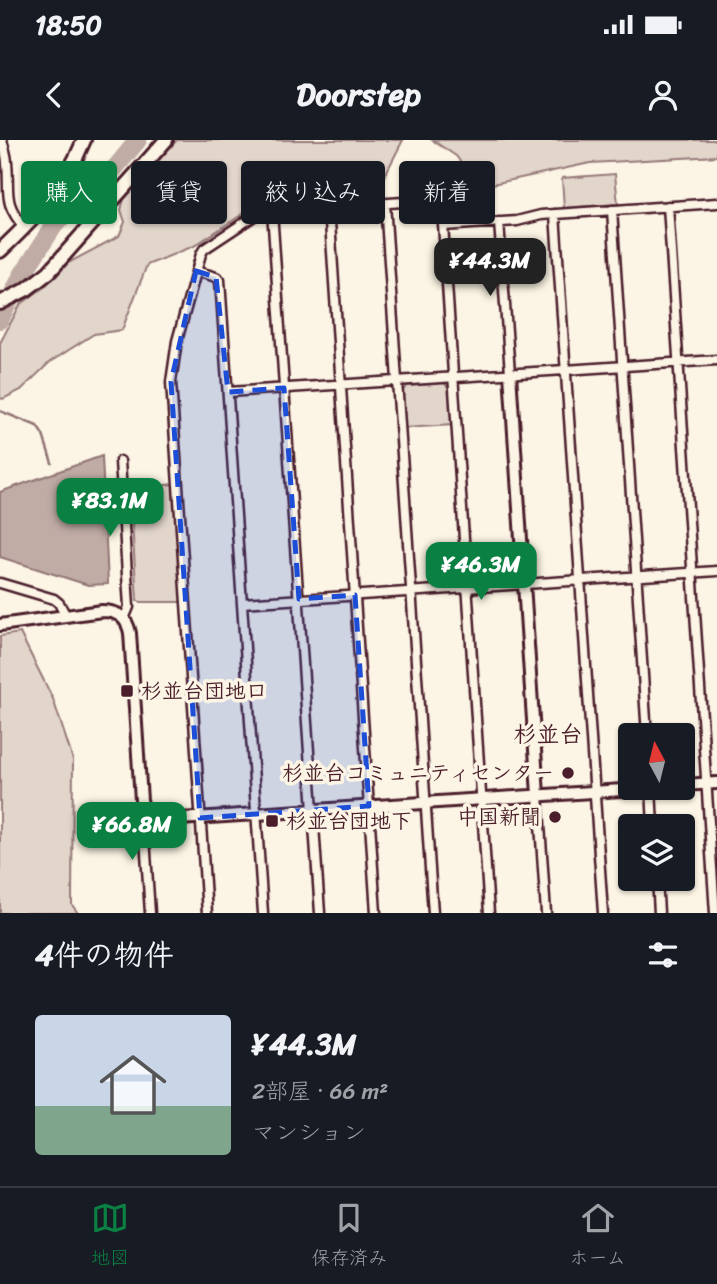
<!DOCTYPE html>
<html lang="ja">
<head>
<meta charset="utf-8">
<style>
	body { margin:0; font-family:Sriracha,"Klee One",sans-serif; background:#242831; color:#f1f3f6; height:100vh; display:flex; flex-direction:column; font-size:26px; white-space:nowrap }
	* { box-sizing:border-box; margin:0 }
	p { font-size:23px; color:#9ea1a6 }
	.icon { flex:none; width:38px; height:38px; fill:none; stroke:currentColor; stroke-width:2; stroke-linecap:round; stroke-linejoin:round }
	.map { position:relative; height:773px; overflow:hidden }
	.sheet { display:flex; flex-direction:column; background:#171b24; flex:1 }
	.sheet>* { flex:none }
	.top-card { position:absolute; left:21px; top:21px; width:676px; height:63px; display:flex; gap:14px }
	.needle { width:46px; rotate:353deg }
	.controls { position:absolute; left:618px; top:583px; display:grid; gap:14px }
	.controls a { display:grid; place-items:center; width:77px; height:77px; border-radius:7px; background:#171b24; box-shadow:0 2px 5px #0004; font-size:35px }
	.price { position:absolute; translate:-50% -60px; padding:0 16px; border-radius:14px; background:#0b8043; color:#fff; font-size:23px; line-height:46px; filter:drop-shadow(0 2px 4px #0008) }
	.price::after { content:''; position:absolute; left:50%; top:42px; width:21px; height:16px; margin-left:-10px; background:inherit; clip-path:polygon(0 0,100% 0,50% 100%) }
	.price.on { background:#222; color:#fff }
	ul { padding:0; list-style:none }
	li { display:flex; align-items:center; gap:21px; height:175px; padding:0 35px }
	li span { display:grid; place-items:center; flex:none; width:196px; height:140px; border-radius:7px; color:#555 }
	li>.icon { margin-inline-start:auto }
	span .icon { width:84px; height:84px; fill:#fffc; stroke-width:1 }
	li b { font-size:30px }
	h2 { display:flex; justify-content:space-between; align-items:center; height:84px; padding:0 35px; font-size:30px }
	.chip { padding:0 24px; border-radius:7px; background:#171b24; box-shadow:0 2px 5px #0004; font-size:24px; line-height:63px }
	.chip.on { background:#0b8043; color:#fff }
	.status { display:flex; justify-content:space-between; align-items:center; height:49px; padding:0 35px; background:#171b24; direction:ltr }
	.status svg { height:19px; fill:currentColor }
	header { display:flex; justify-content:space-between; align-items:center; height:91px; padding:0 35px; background:#171b24; font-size:32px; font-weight:700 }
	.tab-bar { display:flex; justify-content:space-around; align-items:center; height:98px; border-top:2px solid #363941; background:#171b24; font-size:19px; color:#9ea1a6 }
	.tab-bar a { display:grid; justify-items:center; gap:4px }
	.tab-bar .on { color:#0b8043 }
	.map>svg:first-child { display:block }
	.green { fill:#e2d5ca; stroke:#967a7a; stroke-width:2 }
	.water { fill:#c0aca5; stroke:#917474; stroke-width:2 }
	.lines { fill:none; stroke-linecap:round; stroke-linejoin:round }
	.stream { stroke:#917474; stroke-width:2.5 }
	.river { stroke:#c0aca5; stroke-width:18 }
	.minor-casing { stroke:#4a1f2b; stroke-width:13 }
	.tertiary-casing { stroke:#4a1f2b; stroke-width:16 }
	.secondary-casing { stroke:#4a1f2b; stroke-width:18 }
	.minor { stroke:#fcf5e5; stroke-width:8 }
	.tertiary { stroke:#fcf5e5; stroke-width:10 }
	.secondary { stroke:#fcf5e5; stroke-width:12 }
	.marked { fill:#1d4ed8; fill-opacity:0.2; stroke:#1d4ed8; stroke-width:5; stroke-dasharray:14 9; stroke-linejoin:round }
	.poi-dot { fill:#4a1f2b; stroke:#fcf5e5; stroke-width:2.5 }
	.labels { text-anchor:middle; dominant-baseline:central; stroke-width:7; stroke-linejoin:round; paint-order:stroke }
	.poi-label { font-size:21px; font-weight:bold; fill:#4a1f2b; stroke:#fcf5e5; text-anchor:start }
	.neighbourhood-label { font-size:23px; font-weight:bold; fill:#4a1f2b; stroke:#fcf5e5 }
</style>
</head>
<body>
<div class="status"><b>18:50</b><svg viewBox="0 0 49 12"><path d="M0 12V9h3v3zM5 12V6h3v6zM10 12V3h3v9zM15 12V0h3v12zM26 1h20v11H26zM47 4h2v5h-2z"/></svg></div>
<header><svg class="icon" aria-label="back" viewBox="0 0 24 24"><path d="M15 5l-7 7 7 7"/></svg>Doorstep<svg class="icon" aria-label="person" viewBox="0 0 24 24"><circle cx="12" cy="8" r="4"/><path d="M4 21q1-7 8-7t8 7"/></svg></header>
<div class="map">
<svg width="717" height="773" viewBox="0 0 717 773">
	<rect width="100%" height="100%" fill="#fcf5e5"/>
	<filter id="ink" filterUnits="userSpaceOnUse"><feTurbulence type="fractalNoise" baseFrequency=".0143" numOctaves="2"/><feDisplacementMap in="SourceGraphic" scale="14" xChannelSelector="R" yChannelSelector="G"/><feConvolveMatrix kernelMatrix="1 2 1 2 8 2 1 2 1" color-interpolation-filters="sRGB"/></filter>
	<g filter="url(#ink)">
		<path class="green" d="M177,0h226l-20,39 -39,-2 -16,7h-13l-12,-6 -34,8 -5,16 -9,4 -61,40 -47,19 -25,65 -28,4 -44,28 -29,28 -18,9 -3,-1v-55l20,-38 24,-18 24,-24 51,-27 6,-14 -4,-12 4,-15z
			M432,0h285v16l-127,7 -111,24 -23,-31z
			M615,34l3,30 -54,4 -2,-30z
			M444,243l6,6 3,36 -49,3 -3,-36 6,-6z
			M173,344l8,118h-41l-3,-2 -7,-110z
			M20,493l33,66 20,61 -1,145 6,8h-78v-277z"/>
		<path class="water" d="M102,316l6,128 -20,1 -88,-28v-65z"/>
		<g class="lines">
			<path class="stream" d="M0,271l37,15 6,9 9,28"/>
			<path class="river" d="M0,180l22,-45 32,-49 25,-28 36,-30 23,-28"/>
			<g class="minor-casing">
				<path id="minor" d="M2,0c2,8 5,15 5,23 3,30 -5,39 18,65
					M385,63l48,710
					M668,66l47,707
					M329,67l47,706
					M612,70l35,525
					M272,71l48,702
					M555,74l48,699
					M499,82l11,151
					M443,86l74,-5 24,-6 176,-12
					M196,131l20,6 4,3 43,633
					M228,252l489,-32
					M120,321l9,146 -5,12
					M0,443l54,16 5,4 7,13
					M242,463l475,-32
					M651,648l2,38
					M538,655l8,118
					M143,668l7,105
					M657,738l2,35
					M207,773l-36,-531 6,-41 24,-87 3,-5 56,-37 172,-12 8,4 2,5 47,704"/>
			</g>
			<g class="tertiary-casing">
				<path id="tertiary" d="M510,233l28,422
					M0,485l102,-14c16,0 25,7 28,22l11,167c3,13 10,19 23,20l489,-32
					M682,645l35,-2"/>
			</g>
			<g class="secondary-casing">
				<path id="secondary" d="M0,111c36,-34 65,-64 84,-111
					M0,163l27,-14 22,-17 117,-132"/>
			</g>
			<use href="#minor" class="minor"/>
			<use href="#tertiary" class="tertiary"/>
			<use href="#secondary" class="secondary"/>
		</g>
	</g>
	<path class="marked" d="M196,131l20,6 12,115 56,-4 15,211 56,-4 14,211 -169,12 -29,-436z"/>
	<g class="poi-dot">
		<rect x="120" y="544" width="14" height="14" rx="3.5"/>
		<circle cx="568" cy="633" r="7"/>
		<circle cx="555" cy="677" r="7"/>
		<rect x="265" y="674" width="14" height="14" rx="3.5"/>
	</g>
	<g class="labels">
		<g class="poi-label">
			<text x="141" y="551">杉並台団地口</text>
			<text x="554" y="633" text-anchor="end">杉並台コミュニティセンター</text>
			<text x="541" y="677" text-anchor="end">中国新聞</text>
			<text x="286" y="681">杉並台団地下</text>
		</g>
		<g class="neighbourhood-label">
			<text x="548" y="594">杉並台</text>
		</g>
	</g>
</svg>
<div class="controls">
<a><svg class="needle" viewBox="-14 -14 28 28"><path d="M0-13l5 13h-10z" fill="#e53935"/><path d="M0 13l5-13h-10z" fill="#9ea1a6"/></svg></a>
<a><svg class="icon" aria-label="layers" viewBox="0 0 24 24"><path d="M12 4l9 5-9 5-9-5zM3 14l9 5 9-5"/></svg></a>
</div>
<b class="price on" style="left:490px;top:158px">¥44.3M</b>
<b class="price" style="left:110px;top:398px">¥83.1M</b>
<b class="price" style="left:481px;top:462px">¥46.3M</b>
<b class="price" style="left:132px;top:722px">¥66.8M</b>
<div class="top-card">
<a class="chip on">購入</a>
<a class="chip">賃貸</a>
<a class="chip">絞り込み</a>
<a class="chip">新着</a>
</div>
</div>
<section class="sheet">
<h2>4件の物件<svg class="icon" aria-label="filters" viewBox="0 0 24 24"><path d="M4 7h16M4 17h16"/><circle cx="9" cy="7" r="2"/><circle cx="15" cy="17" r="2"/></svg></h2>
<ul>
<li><span style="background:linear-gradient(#c9d6e8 65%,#7fa58c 0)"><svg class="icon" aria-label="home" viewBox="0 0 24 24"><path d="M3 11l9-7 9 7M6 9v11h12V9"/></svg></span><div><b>¥44.3M</b><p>2部屋 · 66 m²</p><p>マンション</p></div></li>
</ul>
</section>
<nav class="tab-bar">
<a class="on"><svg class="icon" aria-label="map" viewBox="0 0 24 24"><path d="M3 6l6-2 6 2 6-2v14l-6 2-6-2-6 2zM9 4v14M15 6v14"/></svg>地図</a>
<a><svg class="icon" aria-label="saved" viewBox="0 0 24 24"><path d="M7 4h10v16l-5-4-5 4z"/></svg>保存済み</a>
<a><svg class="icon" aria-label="home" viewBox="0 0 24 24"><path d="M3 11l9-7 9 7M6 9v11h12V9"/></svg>ホーム</a>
</nav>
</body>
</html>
